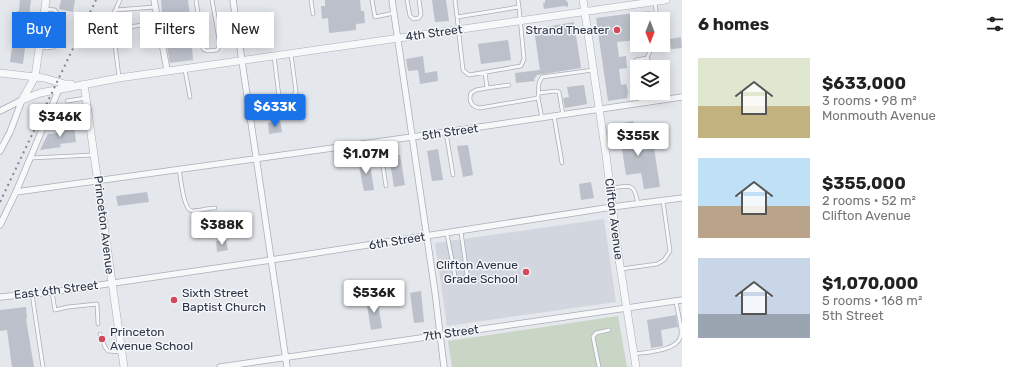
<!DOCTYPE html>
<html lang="en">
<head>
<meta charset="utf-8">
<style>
	body { margin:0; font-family:Rubik,sans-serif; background:#f2f2f2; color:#222; height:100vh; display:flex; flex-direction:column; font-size:15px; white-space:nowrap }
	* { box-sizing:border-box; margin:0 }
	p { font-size:13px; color:#767676 }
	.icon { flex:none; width:22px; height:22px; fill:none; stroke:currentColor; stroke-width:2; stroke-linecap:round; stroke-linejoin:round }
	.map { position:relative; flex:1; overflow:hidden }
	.panel { display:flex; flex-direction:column; background:#fff; width:340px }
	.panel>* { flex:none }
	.banner { position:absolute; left:12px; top:12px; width:380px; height:36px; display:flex; gap:8px }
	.needle { width:26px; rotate:180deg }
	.tools { position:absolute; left:630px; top:12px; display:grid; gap:8px }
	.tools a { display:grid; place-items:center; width:40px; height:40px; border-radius:0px; background:#fff; box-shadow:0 2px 10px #0003; font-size:20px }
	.price { position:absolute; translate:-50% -34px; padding:0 9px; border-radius:4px; background:#fff; color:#222; font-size:13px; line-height:26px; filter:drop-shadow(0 1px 2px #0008) }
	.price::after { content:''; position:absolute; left:50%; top:24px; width:12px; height:9px; margin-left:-6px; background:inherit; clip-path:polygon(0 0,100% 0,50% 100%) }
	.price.selected { background:#1a73e8; color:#fff }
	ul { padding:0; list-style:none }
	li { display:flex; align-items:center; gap:12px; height:100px; padding:0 16px }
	li span { display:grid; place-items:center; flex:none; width:112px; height:80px; border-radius:0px; color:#555 }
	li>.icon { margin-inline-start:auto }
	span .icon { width:48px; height:48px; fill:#fffc; stroke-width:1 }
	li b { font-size:17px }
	h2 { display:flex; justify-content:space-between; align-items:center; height:48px; padding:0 16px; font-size:17px }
	.chip { padding:0 14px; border-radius:0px; background:#fff; box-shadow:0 2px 10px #0003; font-size:14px; line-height:36px }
	.chip.selected { background:#1a73e8; color:#fff }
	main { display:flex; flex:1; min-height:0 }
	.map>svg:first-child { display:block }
	.built { fill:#d2d6de }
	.green { fill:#c9d6c5 }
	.building { fill:#bbc0ca }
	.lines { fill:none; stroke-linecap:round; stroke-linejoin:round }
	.service-casing { stroke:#a9aeb7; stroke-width:4.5 }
	.minor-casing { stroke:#a9aeb7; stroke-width:7 }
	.tertiary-casing { stroke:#a9aeb7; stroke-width:8 }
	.service { stroke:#f7f8fa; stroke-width:3 }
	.minor { stroke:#f7f8fa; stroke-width:5.5 }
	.tertiary { stroke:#f7f8fa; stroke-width:7 }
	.rail { stroke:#7d8696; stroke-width:2; stroke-dasharray:2 4; stroke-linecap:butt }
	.poi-dot { fill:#d1495b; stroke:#f4f6f9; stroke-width:1.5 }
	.labels { text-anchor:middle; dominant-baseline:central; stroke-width:3; stroke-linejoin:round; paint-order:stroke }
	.poi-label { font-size:12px; fill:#2b3445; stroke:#f4f6f9; text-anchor:end }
	.street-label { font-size:12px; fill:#2b3445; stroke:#f4f6f9 }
</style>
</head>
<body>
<main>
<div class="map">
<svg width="682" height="367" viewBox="0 0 682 367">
	<rect width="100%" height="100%" fill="#e4e7ec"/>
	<path class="built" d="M604,219l12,83 -169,24 -12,-83z"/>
	<path class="green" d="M618,316l9,51h-175l-4,-26z"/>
	<path class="building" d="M20,0h11l-8,64 -13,-2 7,-51h2z
		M61,0h14l-2,12 -14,-3z
		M161,0h27l2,17h-4l3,18h2l2,25 -23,3 -7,-39z
		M325,0h35l1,11h3l1,12 -9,1v6l-27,3 -1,-15 -6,1 -1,-13h4z
		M432,0h14l3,21 -14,1z
		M545,0h21l2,3v4l-4,-1 -20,3 -1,-6h2z
		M650,11l1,8h-14v21l-20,2 2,15 7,-1 1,12 -8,1 2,16 5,-1 2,8 -1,6 -19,3 -12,-83z
		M574,22l7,46 -44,7 -3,4 1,2 -19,2 -1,-10 25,-3 -6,-41z
		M681,37l1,11 -11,1 -1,-10z
		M508,40l3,20 -30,4 -3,-20z
		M423,56l2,17 12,-2 1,10 -18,3 -2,-14 -10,1 -2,-12z
		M584,85l3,19 -22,4 -2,-10 6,-1 -2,-10z
		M280,121l2,11 -13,2 -1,-11z
		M633,121l5,30 16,-3 6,39 -16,2 -3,-16 -15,2 -8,-51z
		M74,126l2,16 -16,2 1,3 -21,3 8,-16 10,-1v-4z
		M468,145l5,30 -10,2 -6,-31z
		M438,149l5,31 -11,1 -5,-30z
		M400,155l5,30 -11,2 -5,-31z
		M369,159l5,31 -10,1 -6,-30z
		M591,182l3,16 -13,2 -2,-16z
		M147,192l2,10 -31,4 -2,-10z
		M226,240l2,10 -11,2 -1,-11z
		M421,291l3,31 -10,1 -4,-30z
		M400,295l1,8 -10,1 -1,-8z
		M377,298l5,30 -11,2 -5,-31z
		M26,307l1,12h-1l8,48h-22l-5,-37 -7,1v-21z
		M676,315l2,12 -17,3 2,16 -12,2 -4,-28z"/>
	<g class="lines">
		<g class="service-casing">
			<path id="service" d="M120,0l-7,15 -2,10 2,4 45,-6
				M196,0l7,49 4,2 10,-1 3,-5 -8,-45
				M311,0l2,14
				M372,0l3,17 19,-4
				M407,0l3,16 4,3 5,-1 2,-4 -2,-14
				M455,0l2,17
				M518,0l1,7
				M655,2l2,17
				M519,7l5,52 -3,7 -52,9 -6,-5 -6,-53z
				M115,10l40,-3
				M113,29l6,48
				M40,47l7,1 7,-1 3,-22v-12l-2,-3 -10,-1
				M274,56l5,40 4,2c5,0 10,0 13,-6l-5,-38
				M647,58l4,-9 7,-4
				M185,70l5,27
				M485,72l2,16 22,-3
				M637,78l-2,-16 1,-2 11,-2 2,3 1,6
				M487,88l-11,2 -5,3c-3,8 1,14 9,15l58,-10 4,20
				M539,93l17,-2 3,1 4,23
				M639,93l2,10
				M654,93l1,8
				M538,98l1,-15 3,-6 51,-7
				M67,101l19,-3
				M554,116l8,47
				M48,117l9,1 31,-4
				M446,132l7,43
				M379,142l7,44
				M31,158l62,-3
				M179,169c2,9 4,41 13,42 7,0 16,-3 23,-3
				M611,188c20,-2 23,-6 27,16
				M447,234l8,42 3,4 6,-1 3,-5 -6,-42
				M621,269l36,-5 7,-4 6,-9 -7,-50
				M52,292l3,18 13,-3 29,-3 1,20
				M32,294l11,73
				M100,334l5,13 3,4 14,1
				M634,354c13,-2 45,-3 47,-19 1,-10 -4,-25 -5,-34
				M599,367l-6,-30 3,-4 13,-3"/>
		</g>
		<g class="minor-casing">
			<path id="minor" d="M154,0l13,70
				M233,0l54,367
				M392,0l43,292 9,75
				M0,111l22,-11
				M0,151l10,-19 12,-32
				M16,192l396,-55 270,-40
				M0,225l16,-33 43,-103
				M0,297l52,-5 219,-32 341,-53 70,-9
				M220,367l462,-67"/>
		</g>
		<g class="tertiary-casing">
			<path id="tertiary" d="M583,0l23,155 12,98 18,114
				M0,73l44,5 21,6h6
				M84,84l40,283
				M22,100l18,-7 79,-15 547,-78
				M22,100l13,-23 11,-77"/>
		</g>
		<use href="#service" class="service"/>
		<use href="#minor" class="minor"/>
		<use href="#tertiary" class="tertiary"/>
		<path class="rail" d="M0,202l96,-202"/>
	</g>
	<g class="poi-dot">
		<circle cx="617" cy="30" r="4"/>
		<circle cx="526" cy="272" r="4"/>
		<circle cx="174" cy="300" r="4"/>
		<circle cx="102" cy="339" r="4"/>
	</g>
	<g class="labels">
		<g class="poi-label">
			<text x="609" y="30">Strand Theater</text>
			<text x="518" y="265">Clifton Avenue<tspan x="518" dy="14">Grade School</tspan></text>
			<text x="182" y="293" text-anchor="start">Sixth Street<tspan x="182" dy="14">Baptist Church</tspan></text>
			<text x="110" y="332" text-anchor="start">Princeton<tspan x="110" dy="14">Avenue School</tspan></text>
		</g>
		<g class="street-label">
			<text transform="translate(434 33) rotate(-8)">4th Street</text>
			<text transform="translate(450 132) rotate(-8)">5th Street</text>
			<text transform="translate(614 219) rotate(83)">Clifton Avenue</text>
			<text transform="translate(104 225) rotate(83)">Princeton Avenue</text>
			<text transform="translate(397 241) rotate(-9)">6th Street</text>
			<text transform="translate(56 290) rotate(-7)">East 6th Street</text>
			<text transform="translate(451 333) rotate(-8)">7th Street</text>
		</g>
	</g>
</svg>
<div class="tools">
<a><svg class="needle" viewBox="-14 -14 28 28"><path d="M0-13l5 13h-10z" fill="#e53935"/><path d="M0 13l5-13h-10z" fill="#767676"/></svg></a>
<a><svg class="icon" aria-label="layers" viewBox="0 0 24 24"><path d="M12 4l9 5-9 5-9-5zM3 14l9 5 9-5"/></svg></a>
</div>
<b class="price selected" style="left:275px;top:128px">$633K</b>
<b class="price" style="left:60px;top:138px">$346K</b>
<b class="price" style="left:638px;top:157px">$355K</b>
<b class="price" style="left:366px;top:175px">$1.07M</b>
<b class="price" style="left:222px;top:246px">$388K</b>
<b class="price" style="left:374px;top:314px">$536K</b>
<div class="banner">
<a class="chip selected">Buy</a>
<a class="chip">Rent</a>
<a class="chip">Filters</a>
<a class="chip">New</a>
</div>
</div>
<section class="panel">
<h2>6 homes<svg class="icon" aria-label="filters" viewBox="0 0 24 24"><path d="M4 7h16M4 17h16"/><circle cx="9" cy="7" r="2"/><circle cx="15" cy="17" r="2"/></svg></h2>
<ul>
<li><span style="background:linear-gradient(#dfe7d0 60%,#c2b280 0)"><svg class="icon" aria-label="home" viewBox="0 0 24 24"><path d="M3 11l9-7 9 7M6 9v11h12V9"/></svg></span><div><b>$633,000</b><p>3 rooms · 98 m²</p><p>Monmouth Avenue</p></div></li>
<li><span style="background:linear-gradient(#bfe0f5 60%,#b9a48a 0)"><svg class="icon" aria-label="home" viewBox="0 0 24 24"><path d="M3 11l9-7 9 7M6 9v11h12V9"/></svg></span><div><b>$355,000</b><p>2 rooms · 52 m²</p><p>Clifton Avenue</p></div></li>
<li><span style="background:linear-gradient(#c9d6e8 70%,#9aa5b1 0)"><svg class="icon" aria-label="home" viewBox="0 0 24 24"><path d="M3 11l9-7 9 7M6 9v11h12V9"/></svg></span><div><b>$1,070,000</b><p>5 rooms · 168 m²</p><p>5th Street</p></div></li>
</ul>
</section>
</main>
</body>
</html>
